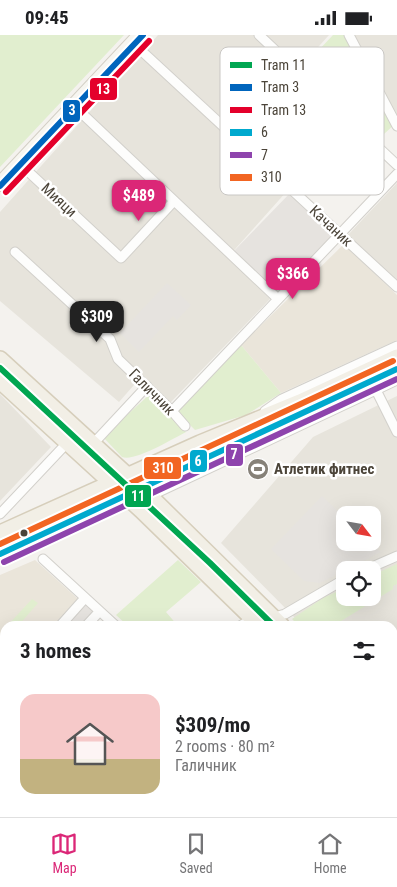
<!DOCTYPE html>
<html lang="en">
<head>
<meta charset="utf-8">
<style>
	body { margin:0; font-family:"Roboto Condensed",sans-serif; background:#f2f2f2; color:#202124; height:100vh; display:flex; flex-direction:column; font-size:19px; white-space:nowrap }
	* { box-sizing:border-box; margin:0 }
	p { font-size:16px; color:#757577 }
	.icon { flex:none; width:28px; height:28px; fill:none; stroke:currentColor; stroke-width:2; stroke-linecap:round; stroke-linejoin:round }
	.map { position:relative; flex:1; overflow:hidden }
	.panel { position:absolute; left:0px; top:586px; width:398px; height:196px; display:flex; flex-direction:column; background:#fff; border-radius:15px 15px 0 0; box-shadow:0 5px 20px #0002 }
	.panel>* { flex:none }
	.needle { width:32px; rotate:121deg }
	.controls { position:absolute; left:336px; top:471px; display:grid; gap:10px }
	.controls a { display:grid; place-items:center; width:45px; height:45px; border-radius:10px; background:#fff; box-shadow:0 5px 20px #0002; font-size:25px }
	.price { position:absolute; translate:-50% -42px; padding:0 11px; border-radius:10px; background:#db2777; color:#fff; font-size:16px; line-height:32px; filter:drop-shadow(0 1px 2px #0008) }
	.price::after { content:''; position:absolute; left:50%; top:30px; width:15px; height:11px; margin-left:-8px; background:inherit; clip-path:polygon(0 0,100% 0,50% 100%) }
	.price.selected { background:#222; color:#fff }
	ul { padding:0; list-style:none }
	li { display:flex; align-items:center; gap:15px; height:125px; padding:0 20px }
	li span { display:grid; place-items:center; flex:none; width:140px; height:100px; border-radius:15px; color:#555 }
	li>.icon { margin-inline-start:auto }
	span .icon { width:60px; height:60px; fill:#fffc; stroke-width:1 }
	li b { font-size:21px }
	h2 { display:flex; justify-content:space-between; align-items:center; height:60px; padding:0 20px; font-size:21px }
	.status { display:flex; justify-content:space-between; align-items:center; height:35px; padding:0 25px; background:#fff; direction:ltr }
	.status svg { height:14px; fill:currentColor }
	.tabs { display:flex; justify-content:space-around; align-items:center; height:70px; border-top:1px solid #e0e0e0; background:#fff; font-size:14px; color:#757577 }
	.tabs a { display:grid; justify-items:center; gap:2px }
	.tabs .selected { color:#db2777 }
	.map>svg:first-child { display:block }
	.residential { fill:#e7e4dc; fill-rule:evenodd }
	.education { fill:#eae5da }
	.green { fill:#e1eecf }
	.parking { fill:#e6e3df }
	.lines { fill:none; stroke-linecap:round; stroke-linejoin:round }
	.street-casing { stroke:#d2d0cb; stroke-width:11 }
	.secondary-casing { stroke:#d3cfc5; stroke-width:16 }
	.primary-casing { stroke:#d6cebb; stroke-width:18 }
	.street { stroke:#fdfdfc; stroke-width:9 }
	.secondary { stroke:#f7f6f1; stroke-width:14 }
	.primary { stroke:#f2efe6; stroke-width:15 }
	.bus-1-casing { stroke:#fff; stroke-width:10 }
	.bus-2-casing { stroke:#fff; stroke-width:10 }
	.bus-3-casing { stroke:#fff; stroke-width:10 }
	.bus-1 { stroke:#00a9ce; stroke-width:6 }
	.bus-2 { stroke:#8e44ad; stroke-width:6 }
	.bus-3 { stroke:#f26522; stroke-width:6 }
	.tram-1-casing { stroke:#fff; stroke-width:10 }
	.tram-2-casing { stroke:#fff; stroke-width:10 }
	.tram-3-casing { stroke:#fff; stroke-width:10 }
	.tram-1 { stroke:#00a651; stroke-width:6 }
	.tram-2 { stroke:#0065bd; stroke-width:6 }
	.tram-3 { stroke:#e4002b; stroke-width:6 }
	.bus-dot { fill:#4b4439; stroke:#fff; stroke-width:2 }
	.labels { text-anchor:middle; dominant-baseline:central; stroke-width:5; stroke-linejoin:round; paint-order:stroke }
	.street-label { font-size:15px; fill:#4b4439; stroke:#fff }
	.poi-label { font-size:15px; font-weight:bold; fill:#4b4439; stroke:#fff; text-anchor:start }
	.key { fill:#fff; stroke:#c9c7c4; stroke-width:1 }
	.key-label { font-size:14px; fill:#4b4439 }
	.line-badge { stroke:#fff; stroke-width:2 }
	.badge-label { font-size:14px; text-anchor:middle; font-weight:bold; fill:#fff }
</style>
</head>
<body>
<div class="status"><b>09:45</b><svg viewBox="0 0 49 12"><path d="M0 12V9h3v3zM5 12V6h3v6zM10 12V3h3v9zM15 12V0h3v12zM26 1h20v11H26zM47 4h2v5h-2z"/></svg></div>
<div class="map">
<svg width="397" height="782" viewBox="0 0 397 782">
	<rect width="100%" height="100%" fill="#f4f2ee"/>
	<path class="residential" d="M158,0h171l-36,40 53,50 -118,132 42,42 -100,104 -29,-26 -22,25 -119,-101v-89z
		M354,0h43v85z
		M397,148v98l-50,-45z
		M0,359l51,53 -51,54z
		M397,361v322l-5,-4v-88h-89l-82,-83 92,-106zM345,480h27v28h-27zM345,535h27v27h-27z"/>
	<path class="education" d="M344,209l53,51v45l-116,53 -40,-48z
		M35,525l43,39 -25,27h-48v53l-5,5v-109z"/>
	<path class="green" d="M0,0h124l-124,132z
		M333,0h16l46,89 -21,19 -75,-72z
		M241,310l40,48 -35,22 -51,15 -18,-18z
		M150,359l36,38c-12,6 -51,30 -64,25l-19,-20z
		M178,525l23,22 -35,30 12,14h-50l-12,-11z
		M397,529v20l-4,2v3l-60,37h-34l-7,-7 31,-21 22,-10v9h27l1,-22z
		M32,564l6,4 -20,23h-11z
		M38,778h39l-3,4h-36z"/>
	<path class="parking" d="M293,155l47,44 -62,65 -47,-45z
		M167,248l24,22 -14,15 -4,-4 -34,36 -19,-19z
		M322,461l23,22v25h26l10,9 -61,31 -16,-2 -33,-32z
		M85,563l14,14 -13,14h-21z"/>
	<g class="lines">
		<g class="street-casing">
			<path id="street" d="M259,0l138,130
				M349,0l48,91
				M133,8l264,244
				M73,70l205,194
				M19,128l102,95 53,-57
				M15,217l95,87 8,20 54,52 13,15
				M376,355l21,42
				M172,376l225,-237
				M265,376l17,-12 115,-53
				M92,410l55,-59
				M150,461l247,-116
				M0,479l67,-71
				M43,524l73,67
				M365,535l32,-14
				M271,583l14,-4 60,-35
				M60,591l25,-28
				M86,591l13,-14
				M240,591l7,-4 8,-2
				M0,658l5,-6
				M0,754l5,4
				M26,778l4,4
				M319,778l5,4
				M78,782l3,-4
				M281,782l4,-4"/>
		</g>
		<g class="secondary-casing">
			<path id="secondary" d="M0,149l140,-149"/>
		</g>
		<g class="primary-casing">
			<path id="primary" d="M0,324l150,137 132,130
				M0,346l141,129 119,116
				M0,498l200,-90 100,-41 97,-45
				M0,519l25,-13 372,-172
				M392,701l5,5
				M392,723l5,5"/>
		</g>
		<use href="#street" class="street"/>
		<use href="#secondary" class="secondary"/>
		<use href="#primary" class="primary"/>
		<g class="bus-1-casing">
			<path id="bus-1" d="M0,519l397,-185"/>
		</g>
		<g class="bus-2-casing">
			<path id="bus-2" d="M4,527l393,-183"/>
		</g>
		<g class="bus-3-casing">
			<path id="bus-3" d="M0,509l393,-183"/>
		</g>
		<use href="#bus-1" class="bus-1"/>
		<use href="#bus-2" class="bus-2"/>
		<use href="#bus-3" class="bus-3"/>
		<g class="tram-1-casing">
			<path id="tram-1" d="M0,333l210,195 64,63"/>
		</g>
		<g class="tram-2-casing">
			<path id="tram-2" d="M0,151l143,-151"/>
		</g>
		<g class="tram-3-casing">
			<path id="tram-3" d="M6,157l143,-151"/>
		</g>
		<use href="#tram-1" class="tram-1"/>
		<use href="#tram-2" class="tram-2"/>
		<use href="#tram-3" class="tram-3"/>
	</g>
	<defs>
		<g id="stadium-disc" transform="scale(1.125)"><circle r="9.5" fill="#868178" stroke="#fff"/><path d="M0-5a6.5 5 0 1 0 0 10a6.5 5 0 1 0 0-10ZM-3.5-1.8h7v3.6h-7Z" fill="#fff"/></g>
	</defs>
	<g fill-rule="evenodd">
		<use href="#stadium-disc" x="258" y="434"/>
	</g>
	<circle class="bus-dot" cx="24" cy="498" r="4.5"/>
	<g class="labels">
		<g class="street-label">
			<text transform="translate(59 165) rotate(43)">Мияци</text>
			<text transform="translate(331 191) rotate(43)">Качаник</text>
			<text transform="translate(152 357) rotate(45)">Галичник</text>
		</g>
		<g class="poi-label">
			<text x="274" y="434">Атлетик фитнес</text>
		</g>
	</g>
	<rect x="220" y="12" width="164" height="148" rx="8" class="key"/>
	<rect x="230" y="27" width="22" height="6" fill="#00a651"/>
	<rect x="230" y="49" width="22" height="7" fill="#0065bd"/>
	<rect x="230" y="72" width="22" height="6" fill="#e4002b"/>
	<rect x="230" y="94" width="22" height="7" fill="#00a9ce"/>
	<rect x="230" y="117" width="22" height="6" fill="#8e44ad"/>
	<rect x="230" y="139" width="22" height="7" fill="#f26522"/>
	<g class="key-label">
		<text x="261" y="35">Tram 11</text>
		<text x="261" y="57">Tram 3</text>
		<text x="261" y="80">Tram 13</text>
		<text x="261" y="102">6</text>
		<text x="261" y="125">7</text>
		<text x="261" y="147">310</text>
	</g>
	<g class="line-badge">
		<rect x="89" y="42" width="29" height="24" rx="5" fill="#e4002b"/>
		<rect x="62" y="64" width="19" height="24" rx="5" fill="#0065bd"/>
		<rect x="225" y="408" width="19" height="24" rx="5" fill="#8e44ad"/>
		<rect x="189" y="414" width="19" height="24" rx="5" fill="#00a9ce"/>
		<rect x="143" y="421" width="39" height="24" rx="5" fill="#f26522"/>
		<rect x="124" y="449" width="28" height="24" rx="5" fill="#00a651"/>
	</g>
	<g class="badge-label">
		<text x="103" y="59">13</text>
		<text x="72" y="80">3</text>
		<text x="234" y="424">7</text>
		<text x="198" y="431">6</text>
		<text x="163" y="438">310</text>
		<text x="138" y="466">11</text>
	</g>
</svg>
<div class="controls">
<a><svg class="needle" viewBox="-14 -14 28 28"><path d="M0-13l5 13h-10z" fill="#e53935"/><path d="M0 13l5-13h-10z" fill="#757577"/></svg></a>
<a><svg class="icon" aria-label="locate" viewBox="0 0 24 24"><circle cx="12" cy="12" r="6"/><path d="M12 2v4M12 18v4M2 12h4M18 12h4"/></svg></a>
</div>
<b class="price" style="left:139px;top:187px">$489</b>
<b class="price" style="left:293px;top:265px">$366</b>
<b class="price selected" style="left:97px;top:308px">$309</b>
<section class="panel">
<h2>3 homes<svg class="icon" aria-label="filters" viewBox="0 0 24 24"><path d="M4 7h16M4 17h16"/><circle cx="9" cy="7" r="2"/><circle cx="15" cy="17" r="2"/></svg></h2>
<ul>
<li><span style="background:linear-gradient(#f6c9c9 65%,#c2b280 0)"><svg class="icon" aria-label="home" viewBox="0 0 24 24"><path d="M3 11l9-7 9 7M6 9v11h12V9"/></svg></span><div><b>$309/mo</b><p>2 rooms · 80 m²</p><p>Галичник</p></div></li>
</ul>
</section>
</div>
<nav class="tabs">
<a class="selected"><svg class="icon" aria-label="map" viewBox="0 0 24 24"><path d="M3 6l6-2 6 2 6-2v14l-6 2-6-2-6 2zM9 4v14M15 6v14"/></svg>Map</a>
<a><svg class="icon" aria-label="saved" viewBox="0 0 24 24"><path d="M7 4h10v16l-5-4-5 4z"/></svg>Saved</a>
<a><svg class="icon" aria-label="home" viewBox="0 0 24 24"><path d="M3 11l9-7 9 7M6 9v11h12V9"/></svg>Home</a>
</nav>
</body>
</html>
